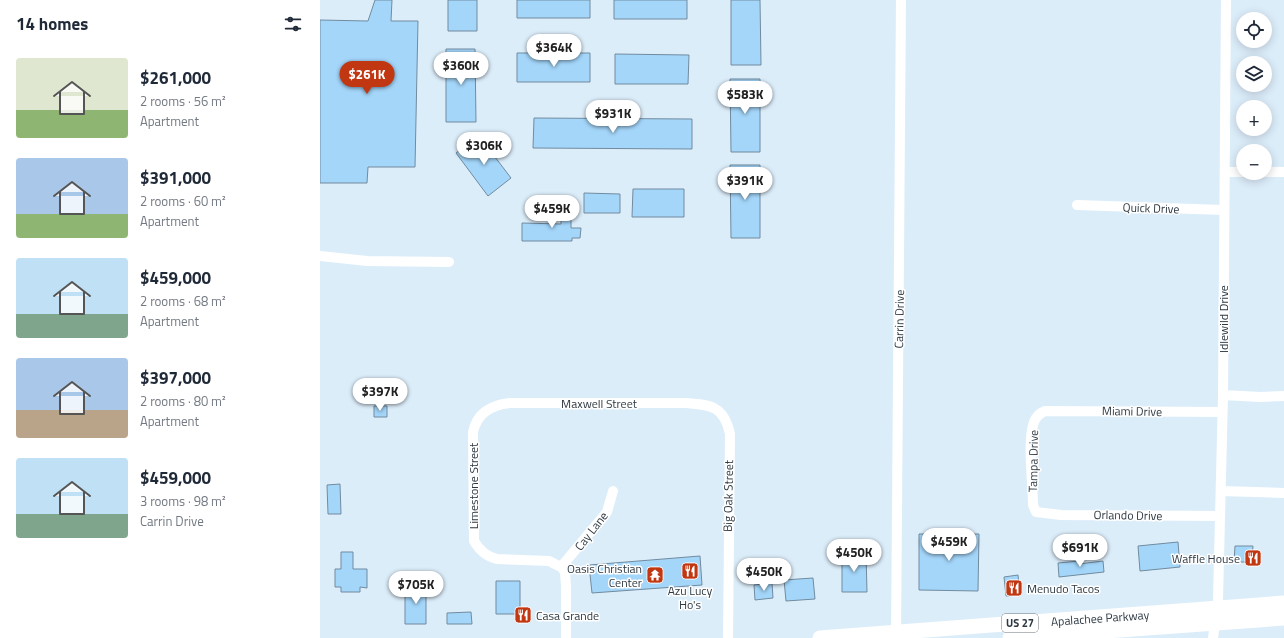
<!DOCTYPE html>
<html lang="en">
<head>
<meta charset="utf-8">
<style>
	body { margin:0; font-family:"Titillium Web",sans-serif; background:#f6f6f7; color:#1f2937; height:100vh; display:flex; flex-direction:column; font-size:15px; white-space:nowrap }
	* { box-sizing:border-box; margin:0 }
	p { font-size:13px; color:#747a83 }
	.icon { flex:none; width:22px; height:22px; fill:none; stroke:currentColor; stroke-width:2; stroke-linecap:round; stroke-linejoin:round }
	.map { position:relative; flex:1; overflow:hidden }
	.side { display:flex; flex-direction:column; background:#fff; width:320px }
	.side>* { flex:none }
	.tools { position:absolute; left:916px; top:12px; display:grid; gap:8px }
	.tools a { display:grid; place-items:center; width:36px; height:36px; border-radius:50%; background:#fff; box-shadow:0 2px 10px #0003; font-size:20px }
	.price { position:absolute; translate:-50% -34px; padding:0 9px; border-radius:14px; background:#fff; color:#222; font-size:13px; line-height:26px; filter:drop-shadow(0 1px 2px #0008) }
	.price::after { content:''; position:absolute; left:50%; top:24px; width:12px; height:9px; margin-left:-6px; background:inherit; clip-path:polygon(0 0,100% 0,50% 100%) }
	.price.current { background:#c03712; color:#fff }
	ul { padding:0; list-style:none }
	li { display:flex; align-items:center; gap:12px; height:100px; padding:0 16px }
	li span { display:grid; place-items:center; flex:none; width:112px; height:80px; border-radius:4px; color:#555 }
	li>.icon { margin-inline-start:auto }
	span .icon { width:48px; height:48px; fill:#fffc; stroke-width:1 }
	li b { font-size:17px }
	h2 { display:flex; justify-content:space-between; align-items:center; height:48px; padding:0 16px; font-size:17px }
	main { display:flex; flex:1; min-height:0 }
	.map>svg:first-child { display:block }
	.water { fill:#5e9bc7 }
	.building { fill:#a4d6fa; stroke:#718b9f }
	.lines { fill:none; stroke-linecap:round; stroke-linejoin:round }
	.minor { stroke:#fff; stroke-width:10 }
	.primary { stroke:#fff; stroke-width:15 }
	.labels { text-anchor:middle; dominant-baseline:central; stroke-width:3; stroke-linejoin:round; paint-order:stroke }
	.shield { fill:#fff; stroke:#6d747b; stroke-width:1 }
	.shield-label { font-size:11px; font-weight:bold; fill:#2e3942 }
	.street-label { font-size:12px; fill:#2e3942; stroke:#fff }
	.poi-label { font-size:12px; fill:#2e3942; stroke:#fff; text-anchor:end }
</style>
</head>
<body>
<main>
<section class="side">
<h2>14 homes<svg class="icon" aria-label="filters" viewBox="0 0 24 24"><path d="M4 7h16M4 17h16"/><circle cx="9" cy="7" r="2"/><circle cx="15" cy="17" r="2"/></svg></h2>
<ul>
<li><span style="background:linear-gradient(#dfe7d0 65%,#8fb573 0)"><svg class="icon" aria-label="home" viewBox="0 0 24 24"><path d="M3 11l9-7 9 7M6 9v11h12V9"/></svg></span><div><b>$261,000</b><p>2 rooms · 56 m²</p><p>Apartment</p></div></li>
<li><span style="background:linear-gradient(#a9c7e8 70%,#8fb573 0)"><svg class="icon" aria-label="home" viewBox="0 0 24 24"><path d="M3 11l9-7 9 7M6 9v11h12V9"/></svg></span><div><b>$391,000</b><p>2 rooms · 60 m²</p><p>Apartment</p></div></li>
<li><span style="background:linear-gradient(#bfe0f5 70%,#7fa58c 0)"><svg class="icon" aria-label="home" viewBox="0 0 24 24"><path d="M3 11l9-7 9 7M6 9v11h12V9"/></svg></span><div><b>$459,000</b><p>2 rooms · 68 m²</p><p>Apartment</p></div></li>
<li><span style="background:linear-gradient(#a9c7e8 65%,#b9a48a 0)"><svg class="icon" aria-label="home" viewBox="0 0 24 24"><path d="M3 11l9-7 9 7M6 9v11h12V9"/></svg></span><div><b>$397,000</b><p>2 rooms · 80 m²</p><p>Apartment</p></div></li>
<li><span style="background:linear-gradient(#bfe0f5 70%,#7fa58c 0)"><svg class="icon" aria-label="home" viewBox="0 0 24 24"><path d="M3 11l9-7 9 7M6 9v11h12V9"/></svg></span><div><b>$459,000</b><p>3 rooms · 98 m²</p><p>Carrin Drive</p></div></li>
</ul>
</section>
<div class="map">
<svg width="964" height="638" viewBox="0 0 964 638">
	<rect width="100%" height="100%" fill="#dcedfa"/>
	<path class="water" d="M211,199l7,1v7h3l1,-6 12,2v6h3v9l-9,-1v-3l-18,2z"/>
	<path class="building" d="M55,0h17l-1,21h27l-3,146h-47l-1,16h-47v-163l48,1z
		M128,0h29v31h-29z
		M197,0h73v18h-73z
		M294,0h73v19h-73z
		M411,0h29l1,65h-30z
		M126,49h29l1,73h-30z
		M197,53h73v29h-73z
		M295,54l74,1 -1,29h-73z
		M410,79h30v73h-29z
		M214,118l158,1v30l-159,-1z
		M159,136l32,42 -23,18 -32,-43z
		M410,165h30v73h-29z
		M313,189h51v28h-52z
		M264,193l36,1v19h-36z
		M241,202h10v26h10l-1,10h-8v3h-50v-18l39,1z
		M54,406h13v11h-13z
		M20,484l1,30h-13l-1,-29z
		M599,534h60l-1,57 -59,-1z
		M858,542l2,25 -40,4 -2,-25z
		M915,546h18l-1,16h-18z
		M21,552h12v17h14v19l-7,-1v5h-19v-5h-6v-18h6z
		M522,553h24l1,39h-25z
		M380,556l2,29 -110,8 -3,-28z
		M759,561v3l24,-3 1,11 -45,5 -1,-14z
		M698,575l2,20 -14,1 -2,-19z
		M493,578l2,21 -29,2 -2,-21z
		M176,581h24v33h-24z
		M452,583l1,15 -18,2 -1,-15z
		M85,586h21v38h-21z
		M151,612l1,12h-25v-11z"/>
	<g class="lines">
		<path class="minor" d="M905,172h18
			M945,172h19
			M757,205l147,5
			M0,256l47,5 82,1
			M903,395l37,2 24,-1
			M901,491l63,2
			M900,516l-159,-1 -25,-3 -3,-7c0,-21 -6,-65 1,-83 2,-5 6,-9 11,-11l177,1
			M241,567l46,-55 6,-21
			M246,638v-52l-1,-14 -4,-5 -12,-6 -52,-2c-11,-3 -17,-8 -23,-18l-1,-109c4,-19 18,-27 37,-29h176c25,2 38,3 44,31l-2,204
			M576,638l5,-638
			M893,638l5,-38 5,-205 3,-395"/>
		<path class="primary" d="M500,638l464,-35
			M690,638l274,-20"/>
	</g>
	<defs>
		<g id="restaurant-square" transform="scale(0.9)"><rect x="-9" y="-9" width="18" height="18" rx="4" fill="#c03712" stroke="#fff"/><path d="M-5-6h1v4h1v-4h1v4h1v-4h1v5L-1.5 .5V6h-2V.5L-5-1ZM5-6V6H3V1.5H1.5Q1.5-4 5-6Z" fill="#fff"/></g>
		<g id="temple-square" transform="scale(0.9)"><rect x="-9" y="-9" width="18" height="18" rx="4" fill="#c03712" stroke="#fff"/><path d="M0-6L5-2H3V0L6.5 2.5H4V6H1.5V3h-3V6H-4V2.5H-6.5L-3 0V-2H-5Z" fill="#fff"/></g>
	</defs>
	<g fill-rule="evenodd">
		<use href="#restaurant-square" x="933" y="558"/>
		<use href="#restaurant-square" x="370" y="571"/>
		<use href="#temple-square" x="335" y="575"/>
		<use href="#restaurant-square" x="694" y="588"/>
		<use href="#restaurant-square" x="203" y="615"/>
	</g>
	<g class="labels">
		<rect class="shield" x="682" y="614" width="36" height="18" rx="3"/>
		<g class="shield-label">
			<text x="700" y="623">US 27</text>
		</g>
		<g class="street-label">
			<text transform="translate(831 208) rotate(2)">Quick Drive</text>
			<text transform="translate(579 319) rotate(-89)">Carrin Drive</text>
			<text transform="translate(903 319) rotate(-90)">Idlewild Drive</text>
			<text x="279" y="403">Maxwell Street</text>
			<text transform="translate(812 411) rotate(1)">Miami Drive</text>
			<text transform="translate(713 461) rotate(-89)">Tampa Drive</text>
			<text transform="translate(153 486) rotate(-90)">Limestone Street</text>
			<text transform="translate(408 496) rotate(-89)">Big Oak Street</text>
			<text transform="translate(808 515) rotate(1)">Orlando Drive</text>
			<text transform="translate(271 531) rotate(-52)">Cay Lane</text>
			<text transform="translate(780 618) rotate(-4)">Apalachee Parkway</text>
		</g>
		<g class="poi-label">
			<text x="920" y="558">Waffle House</text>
			<text x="322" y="568">Oasis Christian<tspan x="322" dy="14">Center</tspan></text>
			<text x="707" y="588" text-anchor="start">Menudo Tacos</text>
			<text x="370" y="590" text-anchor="middle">Azu Lucy<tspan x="370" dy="14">Ho's</tspan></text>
			<text x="216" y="615" text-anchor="start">Casa Grande</text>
		</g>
	</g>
</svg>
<div class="tools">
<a><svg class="icon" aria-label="locate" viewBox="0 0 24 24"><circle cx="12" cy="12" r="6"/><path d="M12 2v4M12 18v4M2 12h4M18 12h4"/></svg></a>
<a><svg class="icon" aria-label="layers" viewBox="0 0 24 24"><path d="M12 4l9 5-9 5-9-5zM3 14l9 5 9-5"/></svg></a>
<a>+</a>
<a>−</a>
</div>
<b class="price" style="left:234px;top:68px">$364K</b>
<b class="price" style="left:141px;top:86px">$360K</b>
<b class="price current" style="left:47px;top:95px">$261K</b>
<b class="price" style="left:425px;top:115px">$583K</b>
<b class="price" style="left:293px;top:134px">$931K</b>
<b class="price" style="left:164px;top:166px">$306K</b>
<b class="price" style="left:425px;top:201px">$391K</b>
<b class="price" style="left:232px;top:229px">$459K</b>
<b class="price" style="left:60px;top:412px">$397K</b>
<b class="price" style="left:629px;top:562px">$459K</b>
<b class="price" style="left:760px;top:568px">$691K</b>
<b class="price" style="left:534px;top:573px">$450K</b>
<b class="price" style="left:444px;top:592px">$450K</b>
<b class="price" style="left:96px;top:605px">$705K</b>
</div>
</main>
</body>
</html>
